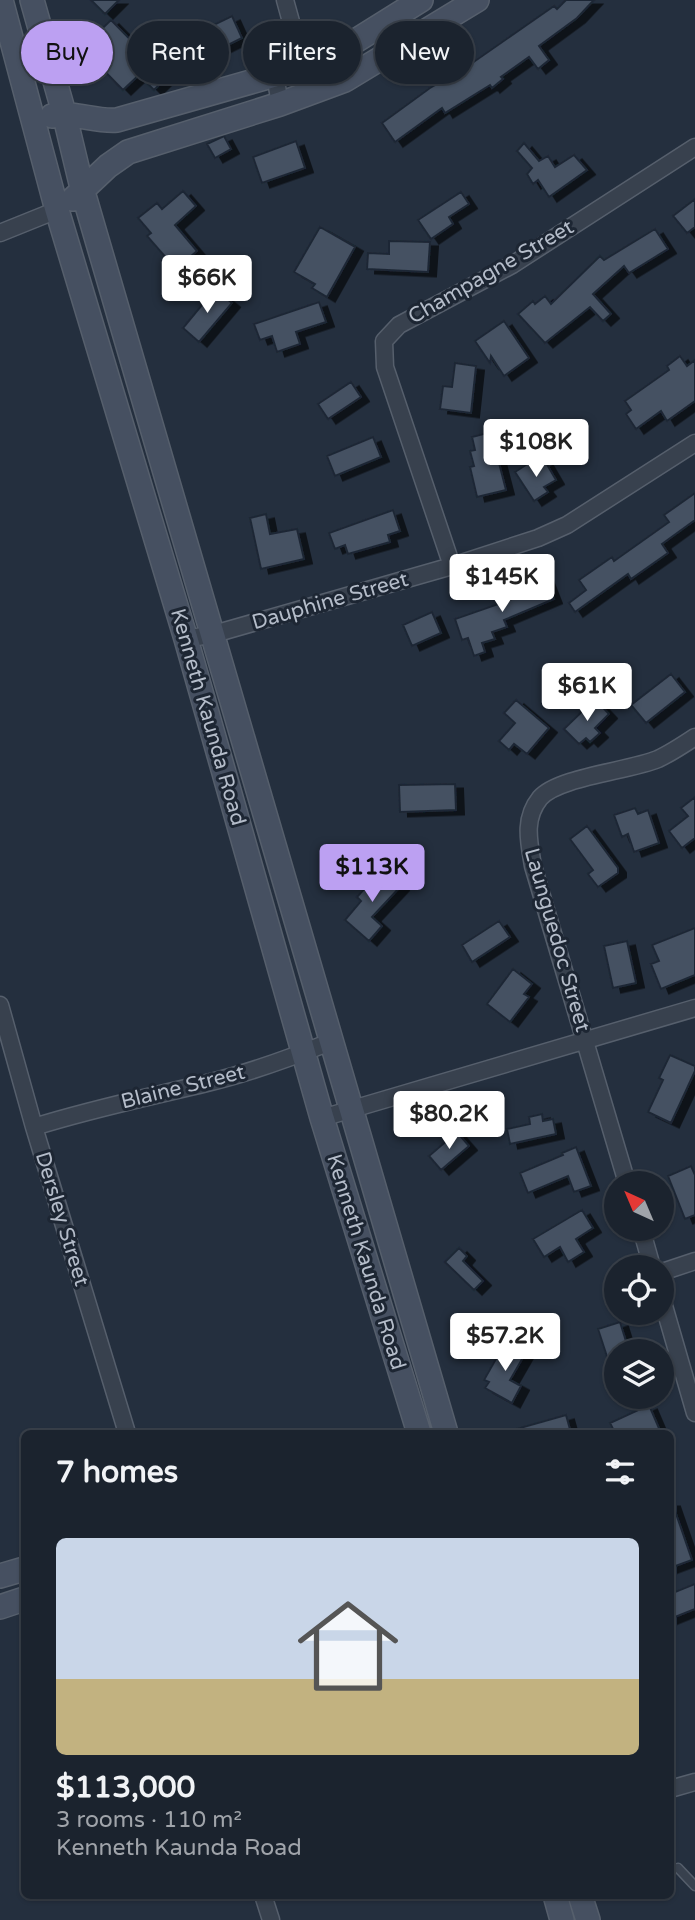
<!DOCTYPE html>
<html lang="en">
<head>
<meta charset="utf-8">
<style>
	body { margin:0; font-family:"Varela Round",sans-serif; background:#242b36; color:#f1f3f6; height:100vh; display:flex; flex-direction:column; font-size:26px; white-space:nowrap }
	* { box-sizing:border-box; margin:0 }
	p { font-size:23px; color:#a0a4aa }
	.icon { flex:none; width:38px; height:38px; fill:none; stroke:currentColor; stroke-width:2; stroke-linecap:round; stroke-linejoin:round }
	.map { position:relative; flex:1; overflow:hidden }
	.sheet { position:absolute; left:21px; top:1430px; width:653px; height:469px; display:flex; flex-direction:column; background:#1b232e; border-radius:10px; box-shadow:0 2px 5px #0004,0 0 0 2px #39404a }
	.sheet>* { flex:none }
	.guide { position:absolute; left:21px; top:21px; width:654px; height:63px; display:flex; gap:14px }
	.needle { width:46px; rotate:316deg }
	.buttons { position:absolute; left:604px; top:1171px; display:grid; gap:14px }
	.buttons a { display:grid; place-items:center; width:70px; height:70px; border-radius:50%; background:#1b232e; box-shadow:0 2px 5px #0004,0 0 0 2px #39404a; font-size:35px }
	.price { position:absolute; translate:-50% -60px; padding:0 16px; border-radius:7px; background:#fff; color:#222; font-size:23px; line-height:46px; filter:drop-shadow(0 2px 4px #0008) }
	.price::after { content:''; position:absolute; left:50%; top:42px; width:21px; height:16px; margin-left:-10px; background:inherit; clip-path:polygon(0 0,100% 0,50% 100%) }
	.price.on { background:#bca0f2; color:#111 }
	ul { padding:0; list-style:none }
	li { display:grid; align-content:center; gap:14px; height:371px; padding:0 35px }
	li span { display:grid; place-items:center; height:217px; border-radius:10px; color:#555 }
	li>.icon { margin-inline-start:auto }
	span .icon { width:126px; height:126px; fill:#fffc; stroke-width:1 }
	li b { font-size:30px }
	h2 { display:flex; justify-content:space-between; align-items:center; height:84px; padding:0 35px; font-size:30px }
	.pill { padding:0 24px; border-radius:32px; background:#1b232e; box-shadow:0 2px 5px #0004,0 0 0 2px #39404a; font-size:24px; line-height:63px }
	.pill.on { background:#bca0f2; color:#111 }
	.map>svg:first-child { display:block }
	.building { fill:#455162; stroke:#1f2835; stroke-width:2; filter:url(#shadow) }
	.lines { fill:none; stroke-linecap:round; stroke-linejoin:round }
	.lane-casing { stroke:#565f6c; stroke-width:11 }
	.street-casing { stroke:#565f6c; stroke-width:19 }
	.secondary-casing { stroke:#565f6c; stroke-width:26 }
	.lane { stroke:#38414e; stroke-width:8 }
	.street { stroke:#38414e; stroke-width:16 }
	.secondary { stroke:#465061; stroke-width:23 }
	.labels { text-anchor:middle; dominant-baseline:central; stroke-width:6; stroke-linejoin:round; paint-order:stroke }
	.street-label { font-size:21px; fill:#b4bcc9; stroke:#1d2633 }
</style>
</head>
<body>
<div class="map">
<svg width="695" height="1920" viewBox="0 0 695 1920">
	<defs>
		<filter id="shadow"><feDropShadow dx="8" dy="4.5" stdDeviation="0" flood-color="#0009"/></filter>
	</defs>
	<rect width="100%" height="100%" fill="#242f3e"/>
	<path class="building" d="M91,0h28l-14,14z
		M566,0h28l-17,18 -38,28 10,14 -11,9 -9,-12 -28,20 2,2 -11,9 -2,-3 -45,28 -3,-5 -47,34 -13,-19 48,-35 35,-20 89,-62 3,3z
		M232,16l10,22 -32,16 -11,-22z
		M111,20l56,57 -13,13 -15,-15 -16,15 -41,-42z
		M224,136l7,13 -16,9 -8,-14z
		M296,141l9,27 -43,15 -9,-26z
		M524,143l15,18 9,-5 7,11 19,-12 13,15 -38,27 -11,-17 -5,4 -6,-10 5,-6 -15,-17z
		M183,191l13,15 -21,19 22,26 -21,18 -29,-33 4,-3 -13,-15 19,-15 5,6z
		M461,192l8,12 -20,13 4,7 -22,15 -13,-19z
		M695,199v28l-8,6 -14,-17z
		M320,227l35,20 -28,50 -15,-9 3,-4 -21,-12z
		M655,229l13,20 -39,24 -5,-7 -31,28 18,20 -8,7 -13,-14 -45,36 -27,-29 15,-13 2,3 10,-8 6,8 49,-48 4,4z
		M389,241l41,1 -2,30 -61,-3 1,-16 21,1z
		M215,289l17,14 -33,39 -16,-14z
		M319,302l7,20 -30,10 4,12 -23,8 -5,-16 -12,4 -6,-16z
		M504,321l25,37 -25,18 -13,-20 -1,7 -15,-22z
		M680,356l7,10 8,-6v41l-28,20 -6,-10 -25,18 -10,-15 5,-4 -6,-9 44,-31 -2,-4z
		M455,363l21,3 -5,47 -31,-4 3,-23 9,1z
		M351,382l10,15 -33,22 -10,-15z
		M491,432l15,58 -29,7 -7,-30 4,-1 -4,-15 5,-1 -3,-13z
		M373,437l8,20 -46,19 -8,-20z
		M545,461l11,19 -12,7 4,5 -14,9 -19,-29 14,-9 4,6z
		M695,493v27l-33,24 6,9 -37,26 -3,-5 -53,38 -6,-9 17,-13 -7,-10 33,-23 2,4 55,-39 -5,-7z
		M393,510l7,21 -12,4 2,7 -42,12 -3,-9 -10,4 -6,-16z
		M266,514l4,20 27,-5 7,30 -43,10 -11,-51z
		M545,576l9,23 -50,21 3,7 -15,5 3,7 -13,4 3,9 -11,4 -6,-18 -6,2 -7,-21 55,-19 -4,-7z
		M432,612l9,21 -29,13 -9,-21z
		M671,674l14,18 -39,31 -15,-18z
		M595,699l14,15 -14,14 5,5 -10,9 -4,-4 -7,6 -15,-15z
		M516,700l33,28 -22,26 -13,-10 -5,6 -10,-9 16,-18 -11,-10z
		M455,784l1,26 -56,2 -1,-27z
		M695,797v41l-13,10 -13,-17 19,-15 -7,-8z
		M635,808l3,6 10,-4 11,33 -25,9 -6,-18 -6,3 -8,-22z
		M587,826l31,42v5l-20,14 -10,-13 5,-4 -23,-31z
		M382,869l19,17 -29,31 10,9 -13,15 -24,-21 16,-19 -4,-4z
		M499,921l11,16 -38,25 -10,-17z
		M695,928v47l-34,14 -10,-25 8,-3 -7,-16z
		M627,941l9,42 -23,5 -9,-42z
		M513,969l19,15 -8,10 5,3 -19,25 -23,-18z
		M670,1055l25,11v5l-24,52 -23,-11 15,-32 -4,-2z
		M542,1114l1,7 10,-2 3,15 -46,10 -3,-15 23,-5 -1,-7z
		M457,1132l12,14 -28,24 -12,-14z
		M576,1147l15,39 -17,6 -6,-16 -40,17 -8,-20 43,-18 -1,-2z
		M691,1166l4,9v40l-10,4 -17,-43z
		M582,1210l11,18 -17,11 8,13 -16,10 -8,-15 -16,10 -11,-18z
		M459,1248l8,8 -4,5 20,20 -9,9 -29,-28z
		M620,1322l9,29h-13v27h-2l-16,-49z
		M505,1343l20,11 -15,26 11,6 -9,17 -27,-15 4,-6 -5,-2z
		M649,1405l12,28h-46l-5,-10z
		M566,1415l5,18h-58v-3z
		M670,1502h2l20,58 -22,8z
		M695,1584v25l-25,10v-25z"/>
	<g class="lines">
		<g class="lane-casing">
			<path id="lane" d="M678,1868l17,18"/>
		</g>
		<g class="street-casing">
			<path id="street" d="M285,0l8,29 17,14 23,12 12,25
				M280,104l-5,-29 18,-46
				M0,233l57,-23
				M452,566l-67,-199 -1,-26 15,-16 113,-60 183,-118
				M186,639l28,-5 238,-68 86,-28 29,-13 128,-82
				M0,1005l34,122 93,306
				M322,1118l373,-110
				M34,1127c57,-18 115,-30 173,-44 42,-10 83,-25 123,-41
				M627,1183l-94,-317c-4,-24 -10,-47 7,-68 18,-21 89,-27 118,-39 13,-6 25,-14 37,-22
				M641,1228l11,39
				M662,1272l33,-11
				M662,1299l33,114
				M670,1789l25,-7
				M263,1895l8,25"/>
		</g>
		<g class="secondary-casing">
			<path id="secondary" d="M1,0l56,210 129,429 136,479 97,315
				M32,0l32,113 19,79 363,1241
				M52,116c21,-5 43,6 65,4l158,-45 58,-20 88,-55
				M73,199l35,-33 20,-14 152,-48 65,-24 132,-80
				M0,1576l24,-7
				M0,1607l24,-8
				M555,1895l7,25
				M580,1895l8,25"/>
		</g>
		<use href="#lane" class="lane"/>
		<use href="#street" class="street"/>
		<use href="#secondary" class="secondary"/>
	</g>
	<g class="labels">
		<g class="street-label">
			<text transform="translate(491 272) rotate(-30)">Champagne Street</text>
			<text transform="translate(330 601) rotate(-16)">Dauphine Street</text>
			<text transform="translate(208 717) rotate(74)">Kenneth Kaunda Road</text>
			<text transform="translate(557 940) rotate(74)">Launguedoc Street</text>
			<text transform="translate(183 1087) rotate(-14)">Blaine Street</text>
			<text transform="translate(62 1219) rotate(73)">Dersley Street</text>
			<text transform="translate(366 1262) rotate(73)">Kenneth Kaunda Road</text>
		</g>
	</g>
</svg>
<div class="buttons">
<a><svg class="needle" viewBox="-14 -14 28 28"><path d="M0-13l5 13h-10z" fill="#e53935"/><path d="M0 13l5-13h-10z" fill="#a0a4aa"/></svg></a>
<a><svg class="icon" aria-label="locate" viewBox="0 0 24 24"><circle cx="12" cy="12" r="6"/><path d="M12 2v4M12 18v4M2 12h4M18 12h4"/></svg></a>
<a><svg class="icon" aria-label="layers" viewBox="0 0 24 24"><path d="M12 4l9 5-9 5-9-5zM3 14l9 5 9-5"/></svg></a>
</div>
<b class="price" style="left:207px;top:315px">$66K</b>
<b class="price" style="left:536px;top:479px">$108K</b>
<b class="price" style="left:502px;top:614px">$145K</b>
<b class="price" style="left:587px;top:723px">$61K</b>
<b class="price on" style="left:372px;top:904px">$113K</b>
<b class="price" style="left:449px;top:1151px">$80.2K</b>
<b class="price" style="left:505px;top:1373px">$57.2K</b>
<div class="guide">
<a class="pill on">Buy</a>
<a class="pill">Rent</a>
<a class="pill">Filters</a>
<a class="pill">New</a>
</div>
<section class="sheet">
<h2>7 homes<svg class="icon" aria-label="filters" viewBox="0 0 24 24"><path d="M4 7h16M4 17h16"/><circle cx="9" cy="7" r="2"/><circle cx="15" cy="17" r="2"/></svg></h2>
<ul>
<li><span style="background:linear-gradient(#c9d6e8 65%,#c2b280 0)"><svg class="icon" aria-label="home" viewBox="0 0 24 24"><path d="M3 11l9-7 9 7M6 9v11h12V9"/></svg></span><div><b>$113,000</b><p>3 rooms · 110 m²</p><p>Kenneth Kaunda Road</p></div></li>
</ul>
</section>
</div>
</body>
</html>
